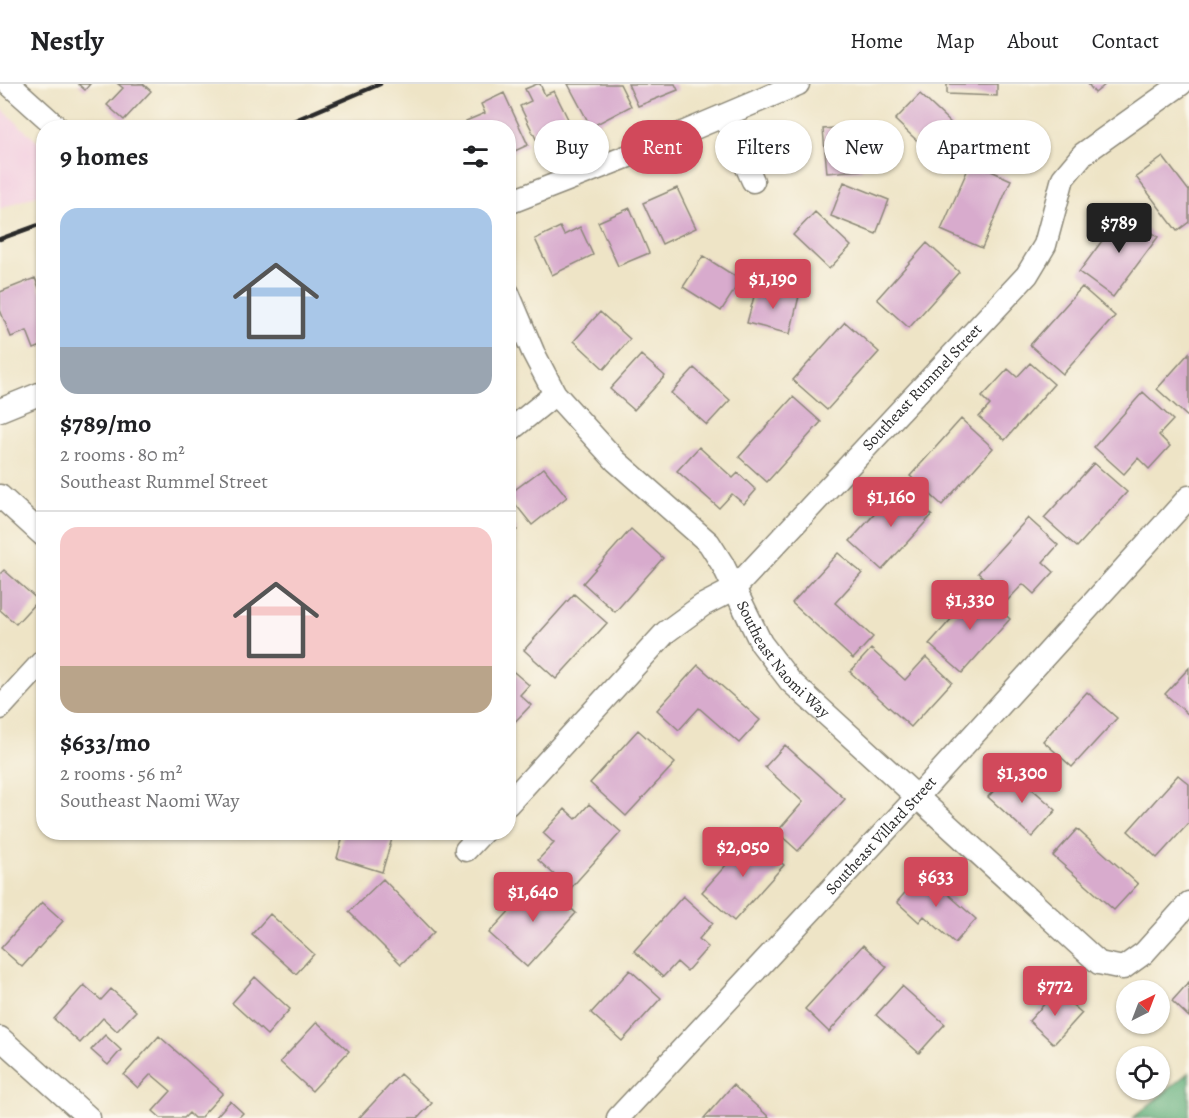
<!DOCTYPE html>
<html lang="en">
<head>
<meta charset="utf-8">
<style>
	body { margin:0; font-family:Alegreya,serif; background:#f2f2f2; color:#202124; height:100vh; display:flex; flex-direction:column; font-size:22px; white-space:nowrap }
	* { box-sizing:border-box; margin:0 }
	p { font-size:20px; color:#757577 }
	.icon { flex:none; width:33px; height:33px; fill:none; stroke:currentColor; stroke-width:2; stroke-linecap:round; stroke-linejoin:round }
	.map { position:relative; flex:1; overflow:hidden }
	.panel { position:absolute; left:36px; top:36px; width:480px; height:720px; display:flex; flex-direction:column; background:#fff; border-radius:24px; box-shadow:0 2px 4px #0004 }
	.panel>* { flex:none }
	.banner { position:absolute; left:534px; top:36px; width:564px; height:54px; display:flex; gap:12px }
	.needle { width:39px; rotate:42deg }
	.tools { position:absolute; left:1116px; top:896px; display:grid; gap:12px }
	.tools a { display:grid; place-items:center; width:54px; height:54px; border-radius:50%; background:#fff; box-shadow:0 2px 4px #0004; font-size:30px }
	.price { position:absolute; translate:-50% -51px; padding:0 14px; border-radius:6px; background:#d1495b; color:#fff; font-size:20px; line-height:39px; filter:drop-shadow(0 2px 3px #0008) }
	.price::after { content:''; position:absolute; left:50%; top:36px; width:18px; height:14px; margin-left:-9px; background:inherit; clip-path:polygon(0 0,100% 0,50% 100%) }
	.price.on { background:#222; color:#fff }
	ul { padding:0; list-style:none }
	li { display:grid; align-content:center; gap:12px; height:318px; padding:0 24px }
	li+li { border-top:2px solid #e0e0e0 }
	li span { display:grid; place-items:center; height:186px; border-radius:18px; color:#555 }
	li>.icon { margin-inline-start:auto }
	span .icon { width:108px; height:108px; fill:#fffc; stroke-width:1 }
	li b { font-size:26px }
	h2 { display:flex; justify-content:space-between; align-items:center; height:72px; padding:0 24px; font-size:26px }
	.pill { padding:0 21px; border-radius:27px; background:#fff; box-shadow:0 2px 4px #0004; font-size:21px; line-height:54px }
	.pill.on { background:#d1495b; color:#fff }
	header { display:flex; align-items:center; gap:36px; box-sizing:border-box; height:84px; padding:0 30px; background:#fff; border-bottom:2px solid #e0e0e0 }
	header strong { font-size:28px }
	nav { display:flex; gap:33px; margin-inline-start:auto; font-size:21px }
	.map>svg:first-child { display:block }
	.built { fill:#f3cfe0 }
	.forest { fill:#60ae79; stroke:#466c52; stroke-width:1.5 }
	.building { fill:#d8abcd }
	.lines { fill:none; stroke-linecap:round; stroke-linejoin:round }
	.street-casing { stroke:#8c8878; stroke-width:25 }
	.street { stroke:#fff; stroke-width:22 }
	.rail { stroke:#2b2b2b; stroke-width:4.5 }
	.labels { text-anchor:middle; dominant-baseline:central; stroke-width:6; stroke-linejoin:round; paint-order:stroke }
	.street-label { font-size:16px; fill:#2b2b2b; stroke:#fbf7ec }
</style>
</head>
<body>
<header>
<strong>Nestly</strong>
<nav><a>Home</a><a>Map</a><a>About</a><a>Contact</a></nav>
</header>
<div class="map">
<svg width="1189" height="1034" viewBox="0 0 1189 1034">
	<rect width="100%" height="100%" fill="#fbf7ec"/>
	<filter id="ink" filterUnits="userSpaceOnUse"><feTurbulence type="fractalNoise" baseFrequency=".0167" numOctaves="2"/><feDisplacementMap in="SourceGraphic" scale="12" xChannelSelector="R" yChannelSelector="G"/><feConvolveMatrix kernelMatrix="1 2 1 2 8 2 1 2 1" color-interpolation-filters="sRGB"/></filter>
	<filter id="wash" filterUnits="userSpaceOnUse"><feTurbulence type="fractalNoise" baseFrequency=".008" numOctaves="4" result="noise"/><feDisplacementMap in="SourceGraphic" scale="24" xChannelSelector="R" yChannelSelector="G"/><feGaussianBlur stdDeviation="1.35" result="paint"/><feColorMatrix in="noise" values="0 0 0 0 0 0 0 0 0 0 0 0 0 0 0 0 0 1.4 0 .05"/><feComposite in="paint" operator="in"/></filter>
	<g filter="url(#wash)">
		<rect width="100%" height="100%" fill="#eee4c6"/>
		<path class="built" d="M0,23l43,40 1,45 -44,17z"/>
		<path class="forest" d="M1189,988v46h-56z"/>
		<g id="blocks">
			<path class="building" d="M78,0h12l-5,6z
				M118,0h25l8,7 -27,29 -17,-15 16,-17z
				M537,0h3l5,11 9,-4 19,38 -34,16 -19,-39 11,-5 -6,-12z
				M568,0h52l11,22 -40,21z
				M628,0h47l3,6 -40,16z
				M947,0h50v12l-50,-2z
				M1088,0h18l-11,9z
				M504,9l24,52 -20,9v-26h-40l-2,-7 19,-8 -4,-9z
				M920,10l33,31 -25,26 -33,-31z
				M858,42l4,44 -35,3 -4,-44z
				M1163,73l26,34v31l-12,9 -41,-54z
				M971,78l40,18 -29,68 -41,-18z
				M844,98l45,18 -13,34 -45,-18z
				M677,104l19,40 -34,16 -19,-41z
				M630,124l19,45 -31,13 -20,-44z
				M1124,127l34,26 -45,60 -34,-25z
				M815,128l36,34 -22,23 -36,-34z
				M560,143l4,8 16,-8 13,28 -41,20 -17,-36z
				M927,159l32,29 -50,56 -32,-29z
				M703,172l38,24 -20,31 -38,-24z
				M35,194l9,22v45l-10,4 -7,-18 -16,6 -11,-27v-18z
				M757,201l42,11 -9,38 -43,-11z
				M1082,203l33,29 -52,58 -33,-29z
				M600,228l30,27 -26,30 -30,-28z
				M845,238l34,30 -52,58 -34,-30z
				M1189,269v65l-32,-29z
				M641,271l24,21 -31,34 -24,-21z
				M1030,279l24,21 -49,56 -26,-23 11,-12 -8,-8 26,-28 9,8z
				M694,284l36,32 -23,25 -36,-32z
				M1143,308l30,28 -14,15 11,11 -21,23 -11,-11 -14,16 -30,-27z
				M793,313l28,25 -54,60 -28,-25z
				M961,335l32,29 -51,57 -32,-29z
				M699,363l34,31 5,-5 18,17 -12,14 -12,-10 -13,14 -42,-37z
				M1094,379l33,29 -50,55 -33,-29z
				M544,384l23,29 -35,28 -24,-30z
				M900,402l32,29 -50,55 -32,-29z
				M1028,434l30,27 -15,17 11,10 -20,22 -11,-10 -15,16 -30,-27z
				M508,436l9,10 -9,7z
				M631,445l32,29 -48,54 -32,-29z
				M838,469l24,20 -27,30 38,34 -20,22 -61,-56z
				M4,486l34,30 -22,24 -16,-14v-36z
				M978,505l32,30 -48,54 -33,-29z
				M574,510l33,29 -51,56 -32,-29z
				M871,565l34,31 21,-23 26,25 -41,45 -61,-55z
				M698,581l62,55 -21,23 -40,-35 -20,22 -22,-20z
				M508,583l21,18 -9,10 11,10 -23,24z
				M1189,584v47l-24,-21z
				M1087,608l30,26 -45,49 -29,-26z
				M638,646l37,33 -49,53 -36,-33z
				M785,661l60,54 -47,52 -21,-19 26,-30 -38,-35z
				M1012,687l44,39 -24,27 -44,-40z
				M1178,691l11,9v39l-32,35 -29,-27z
				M589,720l32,28 -51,57 -32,-29 16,-17 -11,-10 22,-24 11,10z
				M1077,745l61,55 -24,26 -61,-54z
				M344,748h50l-12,40 -45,-14z
				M752,752l32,29 -50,56 -32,-29z
				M923,788l53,47 -21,24 -31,-27 -5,6 -22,-20z
				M383,795l51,53 -33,32 -52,-52z
				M539,795l37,34 -49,54 -38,-34z
				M683,812l30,27 -14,16 9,8 -21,24 -10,-9 -14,15 -29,-26z
				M42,818l21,19 -41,46 -21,-19z
				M270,830l44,40 -18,20 -44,-40z
				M863,861l24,22 -58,65 -24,-23z
				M630,886l31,28 -39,43 -31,-28z
				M255,893l35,32 -23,26 -35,-32z
				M1189,898v35l-17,-16z
				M84,901l17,15 10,-11 25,22 -19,20 -14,-13 -23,25 -26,-24z
				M902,902l43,38 -26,29 -43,-38z
				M1056,907l26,22 -28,31 -25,-23z
				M317,938l32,29 -37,40 -32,-29z
				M105,951l16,15 -13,15 -17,-15z
				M159,952l64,57 -23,25h-6l-5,-5 -5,5h-23l-8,-7 18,-20 -20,-17 -13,14 -14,-13z
				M400,990l32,29 -14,15h-59z
				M733,1001l37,33h-66z
				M230,1017l13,12 -5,5h-23z"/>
		</g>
	</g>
	<g filter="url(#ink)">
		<use href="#blocks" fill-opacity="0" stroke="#8c8878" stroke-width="1.5"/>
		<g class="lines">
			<g class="street-casing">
				<g id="street">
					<path d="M9,0l49,44"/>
					<path d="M724,32l29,65"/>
					<path d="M508,119l118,-46 172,-73"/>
					<path id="s1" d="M508,209l25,59 22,42 61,67 93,82 14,22 38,78 29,38 309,282 24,5 21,-15 45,-50"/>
					<path d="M0,326l44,-18"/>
					<path d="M508,348l47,-38"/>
					<path d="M0,412l44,40"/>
					<path d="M0,624l44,-48"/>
					<path id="s2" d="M508,720l158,-172 37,-27 31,-16 293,-314 18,-30 18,-67 20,-24 98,-70"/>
					<path d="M466,766l17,-18"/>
					<path d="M0,954l89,80"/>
					<path id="s3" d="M618,1034l300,-322 271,-299"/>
				</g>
			</g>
			<use href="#street" class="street"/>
			<path class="rail" d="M277,44l103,-44
				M0,155l44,-16"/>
		</g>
	</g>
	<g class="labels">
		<g class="street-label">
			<text stroke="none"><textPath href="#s2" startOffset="590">Southeast Rummel Street</textPath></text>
			<text stroke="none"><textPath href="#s1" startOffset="465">Southeast Naomi Way</textPath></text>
			<text stroke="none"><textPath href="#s3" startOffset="386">Southeast Villard Street</textPath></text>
		</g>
	</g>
</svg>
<div class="tools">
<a><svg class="needle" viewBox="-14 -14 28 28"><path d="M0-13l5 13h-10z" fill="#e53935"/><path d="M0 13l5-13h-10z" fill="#757577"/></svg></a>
<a><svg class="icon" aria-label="locate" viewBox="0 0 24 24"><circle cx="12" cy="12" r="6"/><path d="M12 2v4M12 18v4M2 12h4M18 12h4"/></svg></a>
</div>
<b class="price on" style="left:1119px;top:170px">$789</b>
<b class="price" style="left:773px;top:226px">$1,190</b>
<b class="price" style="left:891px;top:444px">$1,160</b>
<b class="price" style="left:970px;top:547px">$1,330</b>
<b class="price" style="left:1022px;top:720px">$1,300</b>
<b class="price" style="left:743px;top:794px">$2,050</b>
<b class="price" style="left:936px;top:824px">$633</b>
<b class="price" style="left:533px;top:839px">$1,640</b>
<b class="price" style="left:1055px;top:933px">$772</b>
<div class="banner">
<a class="pill">Buy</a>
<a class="pill on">Rent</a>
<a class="pill">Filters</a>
<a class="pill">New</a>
<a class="pill">Apartment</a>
</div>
<section class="panel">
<h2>9 homes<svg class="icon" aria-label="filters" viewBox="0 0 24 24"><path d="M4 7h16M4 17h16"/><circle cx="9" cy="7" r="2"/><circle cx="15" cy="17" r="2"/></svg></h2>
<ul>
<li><span style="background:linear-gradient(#a9c7e8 75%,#9aa5b1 0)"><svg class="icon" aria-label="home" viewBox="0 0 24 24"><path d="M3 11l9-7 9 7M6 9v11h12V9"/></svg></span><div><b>$789/mo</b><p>2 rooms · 80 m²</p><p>Southeast Rummel Street</p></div></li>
<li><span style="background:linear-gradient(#f6c9c9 75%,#b9a48a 0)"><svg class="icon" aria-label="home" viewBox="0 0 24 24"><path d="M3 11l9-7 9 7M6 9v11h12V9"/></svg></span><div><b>$633/mo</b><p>2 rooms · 56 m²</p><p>Southeast Naomi Way</p></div></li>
</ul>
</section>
</div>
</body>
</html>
